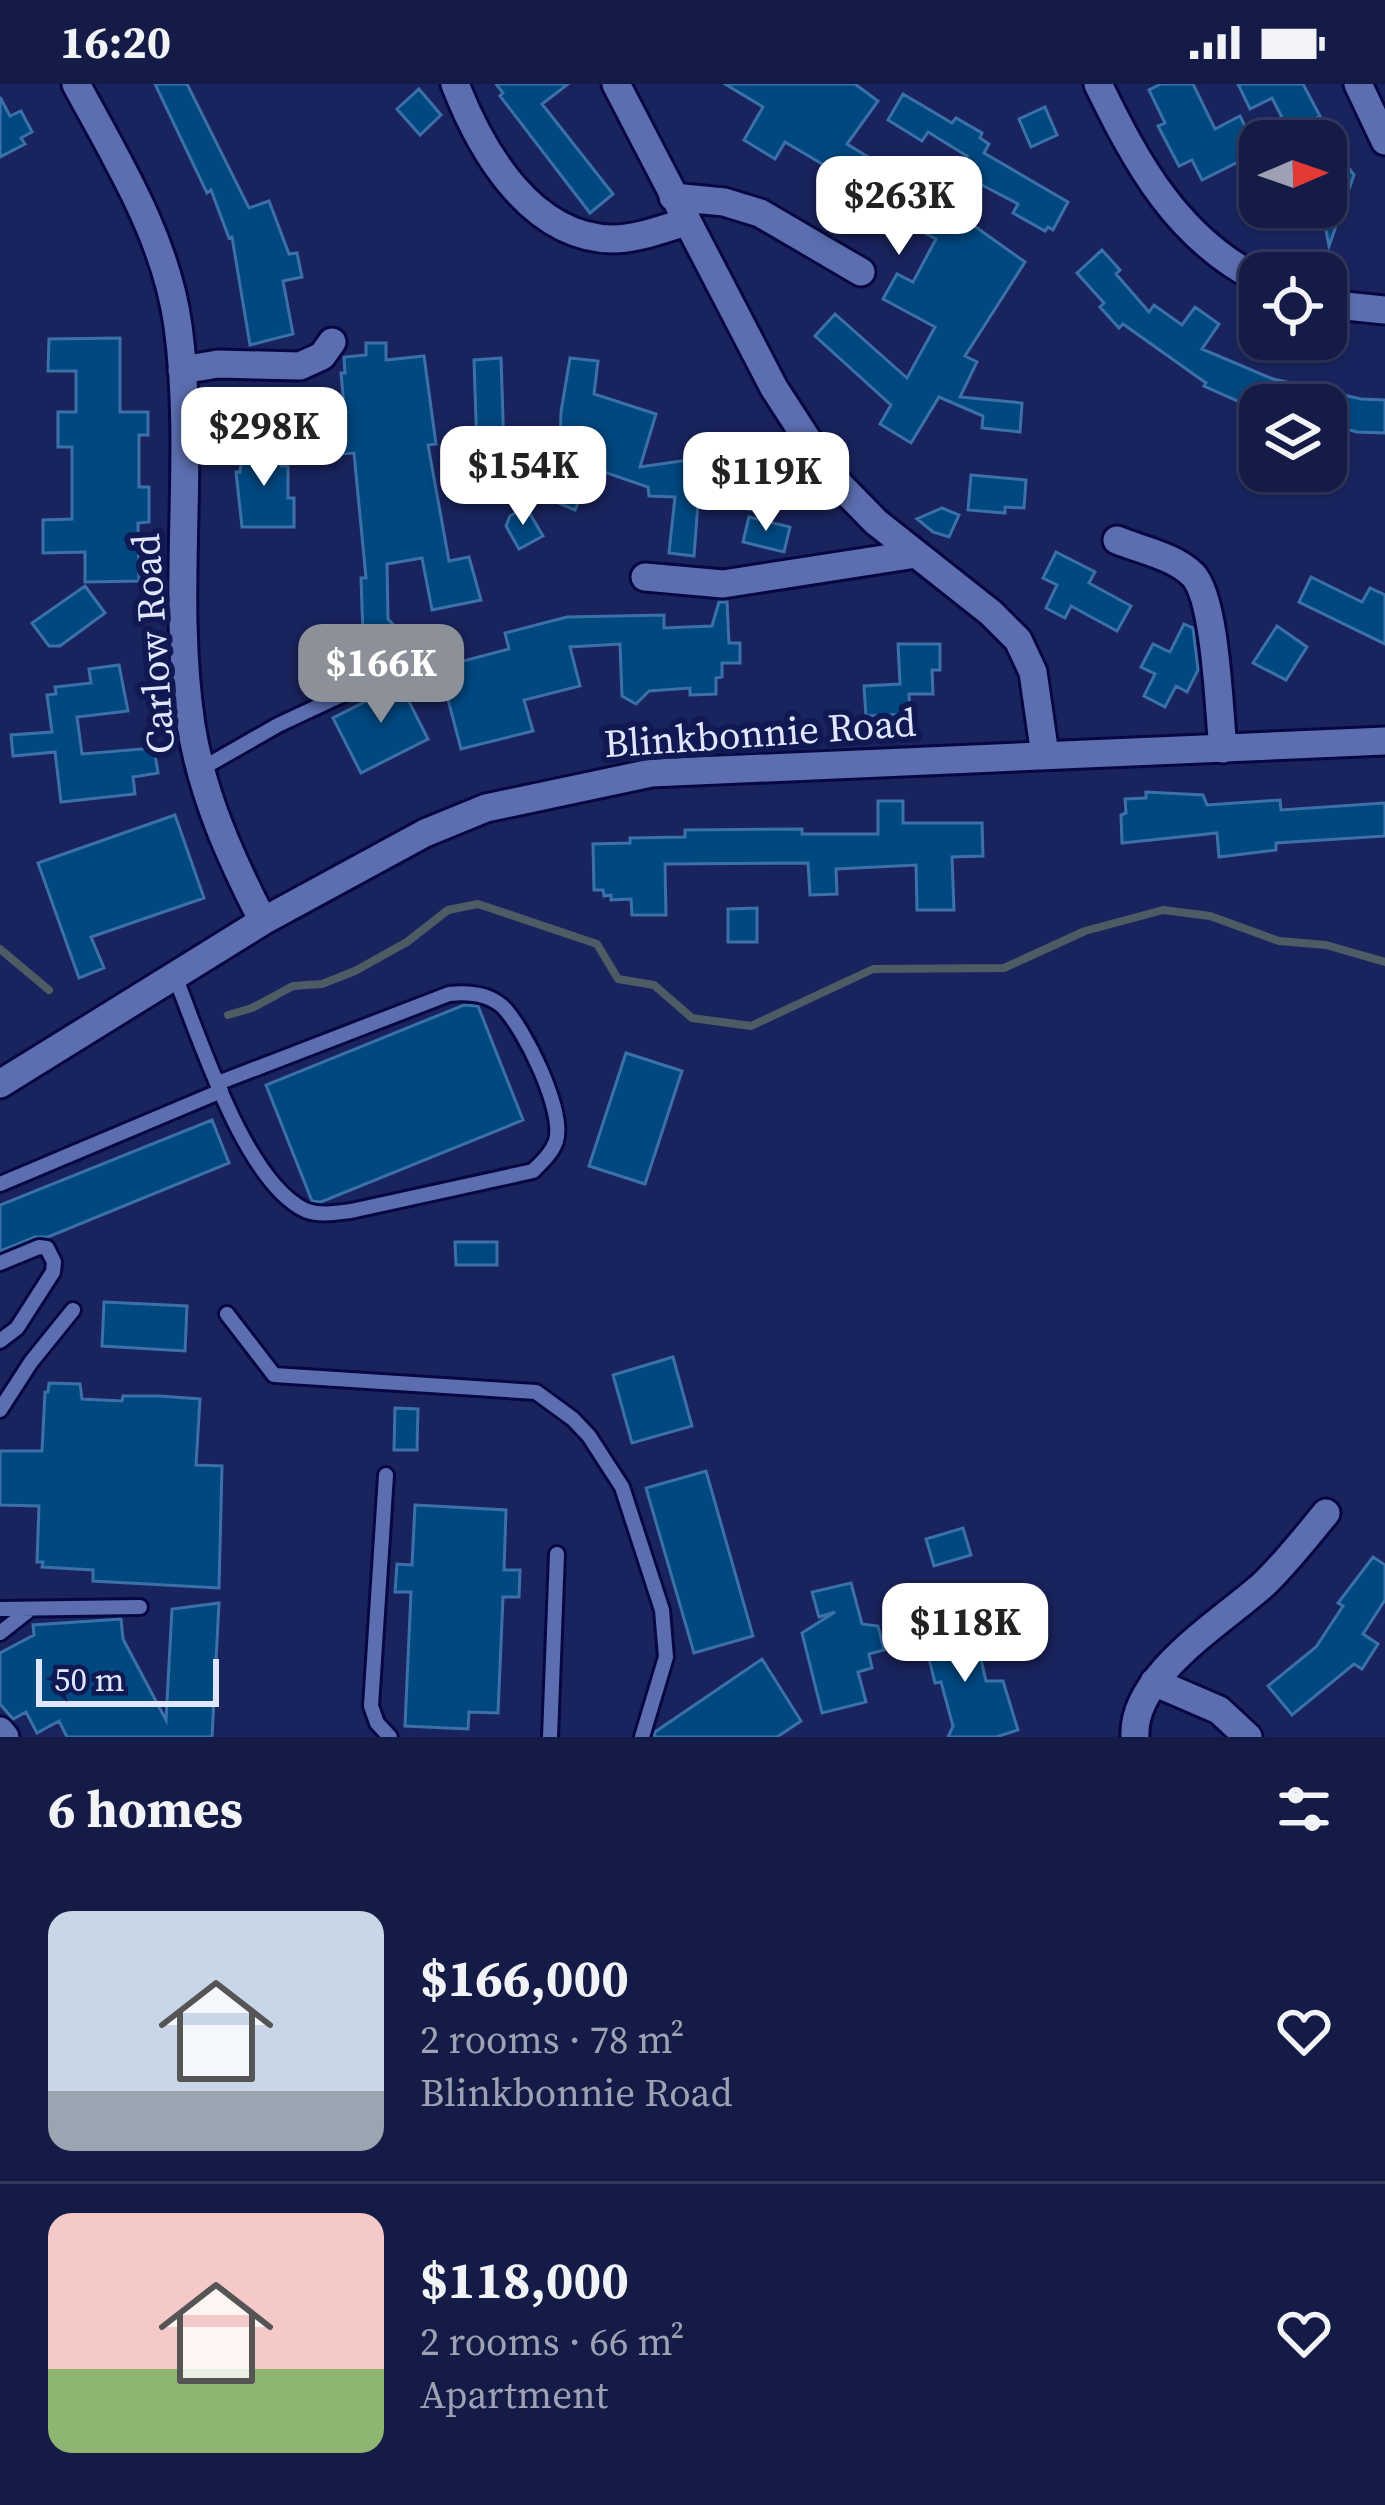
<!DOCTYPE html>
<html lang="en">
<head>
<meta charset="utf-8">
<style>
	body { margin:0; font-family:"Source Serif 4",serif; background:#202851; color:#f1f3f6; height:100vh; display:flex; flex-direction:column; font-size:45px; white-space:nowrap }
	* { box-sizing:border-box; margin:0 }
	p { font-size:39px; color:#9da1b3 }
	.icon { flex:none; width:66px; height:66px; fill:none; stroke:currentColor; stroke-width:2; stroke-linecap:round; stroke-linejoin:round }
	.map { position:relative; height:1653px; overflow:hidden }
	.details { display:flex; flex-direction:column; background:#131b46; flex:1 }
	.details>* { flex:none }
	.needle { width:78px; rotate:88deg }
	.buttons { position:absolute; left:1239px; top:36px; display:grid; gap:24px }
	.buttons a { display:grid; place-items:center; width:108px; height:108px; border-radius:24px; background:#131b46; box-shadow:0 3px 9px #0004,0 0 0 3px #32395f; font-size:60px }
	.scale { position:absolute; left:36px; bottom:30px; width:183px; box-sizing:border-box; padding-left:12px; border:6px solid #dfe6fd; border-top:0; font-size:33px; line-height:42px; white-space:nowrap; color:#dfe6fd; -webkit-text-stroke:9px #111953; paint-order:stroke }
	.price { position:absolute; translate:-50% -102px; padding:0 27px; border-radius:24px; background:#fff; color:#222; font-size:39px; line-height:78px; filter:drop-shadow(0 3px 6px #0008) }
	.price::after { content:''; position:absolute; left:50%; top:72px; width:36px; height:27px; margin-left:-18px; background:inherit; clip-path:polygon(0 0,100% 0,50% 100%) }
	.price.current { background:#8c9099; color:#fff }
	ul { padding:0; list-style:none }
	li { display:flex; align-items:center; gap:36px; height:300px; padding:0 48px }
	li+li { border-top:3px solid #32395f }
	li span { display:grid; place-items:center; flex:none; width:336px; height:240px; border-radius:24px; color:#555 }
	li>.icon { margin-inline-start:auto }
	span .icon { width:144px; height:144px; fill:#fffc; stroke-width:1 }
	li b { font-size:51px }
	h2 { display:flex; justify-content:space-between; align-items:center; height:144px; padding:0 48px; font-size:51px }
	.status { display:flex; justify-content:space-between; align-items:center; height:84px; padding:0 60px; background:#131b46; direction:ltr }
	.status svg { height:33px; fill:currentColor }
	.map>svg:first-child { display:block }
	.lines { fill:none; stroke-linecap:round; stroke-linejoin:round }
	.stream { stroke:#4d5b64; stroke-width:8 }
	.building { fill:#014881; stroke:#3b71a8; stroke-width:3 }
	.service-casing { stroke:#070741; stroke-width:20 }
	.minor-casing { stroke:#070741; stroke-width:33 }
	.service { stroke:#5c6eb0; stroke-width:14 }
	.minor { stroke:#5c6eb0; stroke-width:27 }
	.labels { text-anchor:middle; dominant-baseline:central; stroke-width:12; stroke-linejoin:round; paint-order:stroke }
	.street-label { font-size:39px; fill:#dfe6fd; stroke:#111953 }
</style>
</head>
<body>
<div class="status"><b>16:20</b><svg viewBox="0 0 49 12"><path d="M0 12V9h3v3zM5 12V6h3v6zM10 12V3h3v9zM15 12V0h3v12zM26 1h20v11H26zM47 4h2v5h-2z"/></svg></div>
<div class="map">
<svg width="1385" height="1653" viewBox="0 0 1385 1653">
	<rect width="100%" height="100%" fill="#19245e"/>
	<g class="lines">
		<path class="stream" d="M0,865l49,41
			M228,931l24,-7 41,-22 29,-2 33,-13 52,-29 41,-32 30,-6 119,40 21,35 36,6 38,33 59,8 122,-57 131,-1 81,-37 78,-21 47,6 69,25 47,4 59,17"/>
	</g>
	<path class="building" d="M155,0h32l62,124 20,-7 20,53 8,-1 5,24 -19,4 10,53 -43,11 -18,-108 -3,1 -18,-48 -4,3z
		M496,0h72l-26,20 71,90 -23,19 -90,-117 3,-3z
		M725,0h130l23,17 -31,43 88,54 90,64 -60,94 12,6 -17,35 62,6 -2,29 -38,-4 1,-12 -44,-19 -28,46 -31,-19 11,-19 -76,-69 20,-22 72,64 28,-51 -52,-28 14,-25 16,8 23,-43 -11,-6 2,-4 -60,-37 -2,4 -29,-18 3,-4 -54,-32 -10,17 -31,-19 19,-33z
		M1161,0h32l22,45 25,-13 18,36 -56,28 -10,-20 -13,6 -21,-40 7,-3 -16,-33z
		M1238,0h65l17,32 -31,15 -17,-33 -22,11z
		M419,5l22,26 -21,20 -23,-26z
		M903,10l49,29 4,-5 26,15 -2,5 9,6 -5,9 84,49 -15,28 -5,-3 -3,4 -32,-18 5,-9 -38,-20 -4,7 -27,-15 18,-20 -39,-24 -6,9 -34,-21z
		M0,13l10,19 11,-5 11,21 -11,6 4,6 -25,13z
		M1045,23l12,28 -26,12 -12,-28z
		M1326,53l28,38 -25,71 -3,-16 -54,-20 54,-3z
		M1102,166l18,20 -4,4 33,38 5,-7 28,20 13,-18 24,17 -17,25 71,30 88,20 24,1v33l-28,-1 -31,-8v-19h-66v6l-56,-25 2,-3 -83,-59 -4,4 -19,-21 4,-4 -27,-30z
		M120,254v74h28v23h-9v52h10v35l-11,1 1,58 -54,1v-30l-42,1v-33l29,-1v-72h-14v-35h18v-41h-28l1,-32z
		M366,259h20v17l38,-4 12,88 -8,1 21,116 20,-4 12,43 -49,10 -10,-52 -35,6 1,55 24,26 -34,32 -29,-30 14,-14 -2,-55h5l-12,-125 -13,1 -3,-35 7,-1 -4,-45h4l-1,-16 22,-2z
		M501,274l3,90 -27,2 -3,-90z
		M570,274l28,3 -4,33 62,20 -16,53 55,-8 1,13 8,-2 3,19 -8,1 -5,66 -25,-3 6,-56 -26,-1 -1,-9 -55,-19 -18,42 -50,-21 7,-24 27,11 2,-64z
		M243,362h38v20h7v32h6v29h-52l-6,-55h4z
		M971,391l55,5 -2,28 -19,-1v6l-37,-3z
		M752,396l18,5 -7,28 -18,-5z
		M526,423l17,29 -24,13 -13,-23 4,-10z
		M942,424l17,7 -10,22 -16,-5 -16,-13z
		M749,433l41,10 -6,25 -41,-10z
		M1056,468l39,20 -6,11 42,23 -14,25 -46,-25 -6,12 -19,-10 11,-23 -14,-7z
		M1311,493l51,25 8,-14 15,7v49l-86,-42z
		M85,502l20,27 -45,33h-11l-17,-23z
		M719,518h8l2,41h11v20h-18v14l-6,1v16l-26,1v-7l-41,3 -13,13 -14,-8 -2,-52 -50,3 10,39 -56,14 9,31 -72,18 -19,-72 5,5 -3,-16 65,-17 -4,-16 62,-16 97,-2v13l48,-2z
		M1184,540l9,4 5,42 -11,22 -11,-6 -11,21 -21,-11 11,-22 -14,-7 12,-23 17,8z
		M1277,542l30,21 -21,33 -33,-17z
		M898,560h42v26h-8l1,24h-24l1,20 -44,2 -2,-30 36,-2z
		M119,581l9,46 -51,6 5,37 72,-6 4,25 -25,4 2,17 -74,8 -6,-50 -42,4 -2,-21 41,-3 -5,-37 9,-1 -1,-7 36,-4 -2,-14z
		M397,594l31,61 -67,34 -28,-55 43,-22 -9,-10z
		M1146,708l57,3 4,10 73,-5 1,10 104,-7v33l-109,7v7l-57,7 -2,-24 -95,10 -1,-28 5,-2 -1,-14 21,-1z
		M878,717h25v22h79l1,33 -31,1 2,53h-37l-1,-45 -80,4 1,25 -27,1 -2,-32 -143,1 1,51h-34l-1,-16 -20,1v-5l-7,1 -1,-6h-9l-1,-46 37,-1v-5l55,-1v-7l117,-1v5h76z
		M175,731l29,83 -113,39 13,31 -25,10 -41,-115z
		M757,824v34h-29v-33z
		M464,921l14,1 45,114 -202,82 -9,-1 -46,-116z
		M626,969l56,18 -37,113 -56,-18z
		M212,1036l17,43 -181,74h-13l-35,14v-46z
		M455,1158h42v23h-41z
		M104,1218l83,4 -2,45 -83,-5z
		M673,1273l19,69 -60,17 -19,-68z
		M49,1299l31,1 2,15 40,2 1,-5h37l40,3 -4,66 26,1 -3,122 -126,-7v-11l-51,-3 1,-5h-6l2,-56 -39,-1v-54h42l3,-59h3z
		M395,1324l23,1 -1,41h-23z
		M706,1387l47,165 -59,17 -48,-165z
		M415,1421l91,5 -2,60h16l-1,27h-16l-5,116 -29,-1 -1,17 -63,-3 6,-134h-16l2,-28 15,1z
		M963,1444l8,27 -37,11 -8,-27z
		M1373,1473l12,8v35l-22,34 15,10 -16,25 -8,-5 -62,51 -24,-29 48,-39 27,-41 -5,-3z
		M851,1499l11,41 16,2 6,24 -15,4 3,14 -14,4 8,30 -44,11 -20,-80 33,-21 -16,5 -7,-25z
		M935,1516l15,58 29,-7 7,30h17l15,49 -22,7h-48l5,-11 -12,-44 -6,1 -19,-78z
		M219,1519l-7,134h-145l-8,-16 -22,12 -11,-21 -13,7 -13,-15v-51l34,-18 -1,-10 88,-6 2,20 43,81 6,-111z
		M762,1575l39,62 -24,16h-123l1,-5z"/>
	<g class="lines">
		<g class="service-casing">
			<path id="service" d="M201,685l77,-44 62,-29
				M174,890c25,61 70,207 131,236 14,6 30,3 46,1l182,-40c9,-9 19,-18 23,-30 9,-30 -32,-114 -54,-135 -15,-13 -35,-14 -53,-12l-231,89
				M0,1100l221,-93
				M0,1179l39,-16 8,1 7,14 -1,10 -36,56 -17,13
				M227,1230l47,61 262,17 37,27 16,17 33,51 40,123 4,47 -24,80
				M0,1326l31,-48 42,-52
				M386,1391l-15,231 6,17 13,14
				M0,1525l140,-2
				M0,1549l28,-22
				M550,1653l7,-183"/>
		</g>
		<g class="minor-casing">
			<path id="minor" d="M76,0c41,76 90,154 102,242 18,132 -7,267 13,399 11,70 40,134 72,196
				M455,0c26,67 76,154 158,155 24,0 49,-10 73,-17
				M616,0l158,304 57,88 45,46 115,91 27,27 15,32 12,83
				M1098,0c39,80 79,154 162,196
				M1358,0l27,57
				M673,113l51,5 36,11 101,59
				M1326,220l59,6
				M182,286l36,-6 82,2 22,-10 10,-14
				M1117,456c24,10 57,16 76,35 23,24 26,137 30,174
				M645,493l78,7 193,-30
				M0,1000l263,-163 162,-88 61,-25 165,-35 734,-32
				M1154,1598l65,28 29,27
				M0,1647l5,6
				M1135,1653c-4,-61 88,-116 129,-153 22,-21 42,-47 62,-71"/>
		</g>
		<use href="#service" class="service"/>
		<use href="#minor" class="minor"/>
	</g>
	<g class="labels">
		<g class="street-label">
			<text transform="translate(153 560) rotate(-94)">Carlow Road</text>
			<text transform="translate(760 649) rotate(-4)">Blinkbonnie Road</text>
		</g>
	</g>
</svg>
<div class="buttons">
<a><svg class="needle" viewBox="-14 -14 28 28"><path d="M0-13l5 13h-10z" fill="#e53935"/><path d="M0 13l5-13h-10z" fill="#9da1b3"/></svg></a>
<a><svg class="icon" aria-label="locate" viewBox="0 0 24 24"><circle cx="12" cy="12" r="6"/><path d="M12 2v4M12 18v4M2 12h4M18 12h4"/></svg></a>
<a><svg class="icon" aria-label="layers" viewBox="0 0 24 24"><path d="M12 4l9 5-9 5-9-5zM3 14l9 5 9-5"/></svg></a>
</div>
<div class="scale">50 m</div>
<b class="price" style="left:899px;top:174px">$263K</b>
<b class="price" style="left:264px;top:405px">$298K</b>
<b class="price" style="left:523px;top:444px">$154K</b>
<b class="price" style="left:766px;top:450px">$119K</b>
<b class="price current" style="left:381px;top:642px">$166K</b>
<b class="price" style="left:965px;top:1601px">$118K</b>
</div>
<section class="details">
<h2>6 homes<svg class="icon" aria-label="filters" viewBox="0 0 24 24"><path d="M4 7h16M4 17h16"/><circle cx="9" cy="7" r="2"/><circle cx="15" cy="17" r="2"/></svg></h2>
<ul>
<li><span style="background:linear-gradient(#c9d6e8 75%,#9aa5b1 0)"><svg class="icon" aria-label="home" viewBox="0 0 24 24"><path d="M3 11l9-7 9 7M6 9v11h12V9"/></svg></span><div><b>$166,000</b><p>2 rooms · 78 m²</p><p>Blinkbonnie Road</p></div><svg class="icon" aria-label="heart" viewBox="0 0 24 24"><path d="M12 20l-8-8c-3-5 5-10 8-4 3-6 11-1 8 4z"/></svg></li>
<li><span style="background:linear-gradient(#f6c9c9 65%,#8fb573 0)"><svg class="icon" aria-label="home" viewBox="0 0 24 24"><path d="M3 11l9-7 9 7M6 9v11h12V9"/></svg></span><div><b>$118,000</b><p>2 rooms · 66 m²</p><p>Apartment</p></div><svg class="icon" aria-label="heart" viewBox="0 0 24 24"><path d="M12 20l-8-8c-3-5 5-10 8-4 3-6 11-1 8 4z"/></svg></li>
</ul>
</section>
</body>
</html>
